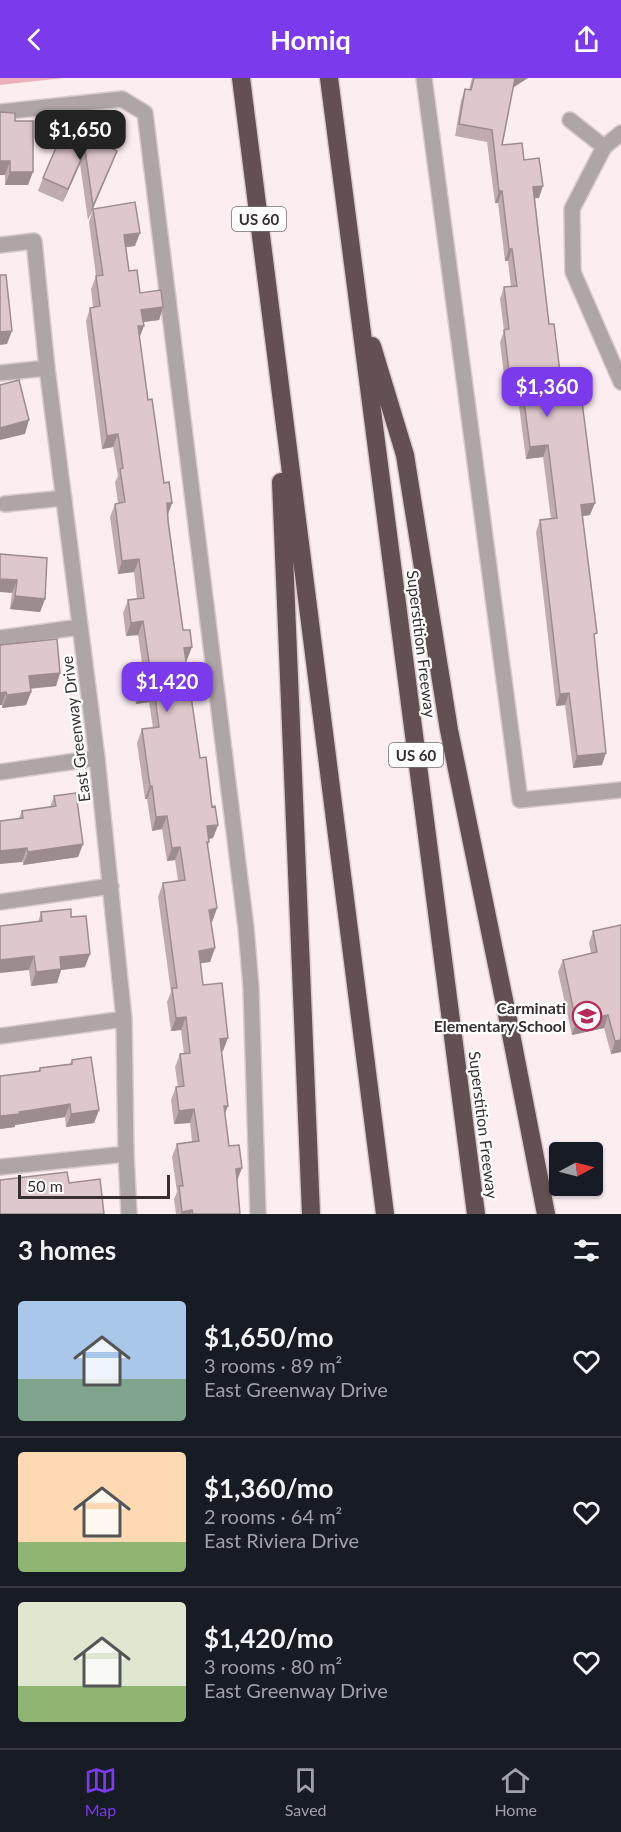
<!DOCTYPE html>
<html lang="en">
<head>
<meta charset="utf-8">
<style>
	body { margin:0; font-family:Lato,sans-serif; background:#20242c; color:#f1f3f6; height:100vh; display:flex; flex-direction:column; font-size:22px; white-space:nowrap }
	* { box-sizing:border-box; margin:0 }
	p { font-size:20px; color:#9ea1a6 }
	.icon { flex:none; width:33px; height:33px; fill:none; stroke:currentColor; stroke-width:2; stroke-linecap:round; stroke-linejoin:round }
	.map { position:relative; height:1136px; overflow:hidden }
	.details { display:flex; flex-direction:column; background:#171b24; flex:1 }
	.details>* { flex:none }
	.needle { width:39px; rotate:83deg }
	.buttons { position:absolute; left:549px; top:1064px; display:grid; gap:12px }
	.buttons a { display:grid; place-items:center; width:54px; height:54px; border-radius:6px; background:#171b24; box-shadow:0 2px 4px #0004; font-size:30px }
	.scale { position:absolute; left:18px; bottom:15px; width:152px; box-sizing:border-box; padding-left:6px; border:3px solid #372e30; border-top:0; font-size:16px; line-height:21px; white-space:nowrap; color:#372e30; -webkit-text-stroke:4px #fff; paint-order:stroke }
	.price { position:absolute; translate:-50% -51px; padding:0 14px; border-radius:12px; background:#7c3aed; color:#fff; font-size:20px; line-height:39px; filter:drop-shadow(0 2px 3px #0008) }
	.price::after { content:''; position:absolute; left:50%; top:36px; width:18px; height:14px; margin-left:-9px; background:inherit; clip-path:polygon(0 0,100% 0,50% 100%) }
	.price.selected { background:#222; color:#fff }
	ul { padding:0; list-style:none }
	li { display:flex; align-items:center; gap:18px; height:150px; padding:0 18px }
	li+li { border-top:2px solid #363941 }
	li span { display:grid; place-items:center; flex:none; width:168px; height:120px; border-radius:6px; color:#555 }
	li>.icon { margin-inline-start:auto }
	span .icon { width:72px; height:72px; fill:#fffc; stroke-width:1 }
	li b { font-size:26px }
	h2 { display:flex; justify-content:space-between; align-items:center; height:72px; padding:0 18px; font-size:26px }
	header { display:flex; justify-content:space-between; align-items:center; height:78px; padding:0 18px; background:#7c3aed; color:#fff; font-size:27px; font-weight:700 }
	.dock { display:flex; justify-content:space-around; align-items:center; height:84px; border-top:2px solid #363941; background:#171b24; font-size:16px; color:#9ea1a6 }
	.dock a { display:grid; justify-items:center; gap:3px }
	.dock .selected { color:#7c3aed }
	.map>svg:first-child { display:block }
	.green { fill:#ecb0bc }
	.lines { fill:none; stroke-linecap:round; stroke-linejoin:round }
	.minor-casing { stroke:#d9cbcd; stroke-width:18 }
	.highway-casing { stroke:#d9cbcd; stroke-width:21 }
	.minor { stroke:#afa5a7; stroke-width:15 }
	.highway { stroke:#635053; stroke-width:18 }
	.wall { fill:#c0acaf }
	.shaded-wall { fill:#9c8c8f }
	.building { fill:#dfc8cc; stroke:#9c8c8f; stroke-width:1.5 }
	.labels { text-anchor:middle; dominant-baseline:central; stroke-width:4.5; stroke-linejoin:round; paint-order:stroke }
	.shield { fill:#fff; stroke:#736d6e; stroke-width:1.5 }
	.shield-label { font-size:15px; font-weight:bold; fill:#372e30 }
	.street-label { font-size:16px; fill:#372e30; stroke:#fff }
	.poi-label { font-size:16px; font-weight:bold; fill:#372e30; stroke:#fff; text-anchor:end }
</style>
</head>
<body>
<header><svg class="icon" aria-label="back" viewBox="0 0 24 24"><path d="M15 5l-7 7 7 7"/></svg>Homiq<svg class="icon" aria-label="share" viewBox="0 0 24 24"><path d="M12 15V3M7 8l5-5 5 5M5 13v7h14v-7"/></svg></header>
<div class="map">
<svg width="621" height="1136" viewBox="0 0 621 1136">
	<rect width="100%" height="100%" fill="#fceef0"/>
	<path class="green" d="M0,0h64l-64,7z"/>
	<g class="lines">
		<g class="minor-casing">
			<path id="minor" d="M424,0l96,722 101,-10
				M0,34l122,-13 23,14 101,815 5,59 7,227
				M570,42l34,27
				M621,55l-17,14 -32,62 1,63 48,110
				M0,167l34,-4 13,127 50,390 27,261 2,135 3,60
				M0,295l47,-5
				M5,426l59,-6
				M0,560l80,-11
				M0,694l97,-14
				M0,824l111,-16
				M0,958l124,-17
				M0,1089l126,-13"/>
		</g>
		<g class="highway-casing">
			<path id="highway" d="M241,0l144,1136
				M329,0l147,1136
				M372,268l33,109 44,275 62,304 35,180
				M281,404l30,732"/>
		</g>
		<use href="#minor" class="minor"/>
		<use href="#highway" class="highway"/>
	</g>
	<path class="wall" d="M472,0h56l-15,9 -11,58 22,15 15,38h-4l14,126 13,64 28,127 -8,1 12,125 8,124 -29,3 -8,-63 -9,1 -20,-174 4,-12 11,-1 -8,-62 -17,2 -9,-68 -11,1 -6,-50 4,-11 -4,-32 4,-12h7l-3,-26h-3l-7,-58h-3l-8,-61 -32,-6 6,-35 4,-12 4,1z
		M0,34l15,9 13,64h-23v-10h-5z
		M83,57l34,16 -29,69 -8,-56 -17,38 -25,-11 5,-13z
		M93,131l42,37 -10,1 4,24 11,22 23,14 -4,13 -16,2 -4,15 9,63 16,83 8,20 -4,12 19,145 -2,1 15,97 18,67 -5,13 -4,1 -1,8 9,61 -5,14h-1l4,26 -5,14 -10,1 3,22 20,66 -1,1 3,62 4,32 8,35 3,33h-64l-2,-15 3,-7 -5,-35 5,-13 15,-2 -2,-19 -16,1 -3,-24 5,-13h2l-3,-20 5,-13h4l-3,-24 -10,1 -4,-29 4,-10 -13,-95 5,-14 15,-2 -3,-21 -8,1 -5,-32 -10,2 -5,-32h-2l-8,-56 5,-14 11,-1 -4,-26 -13,2 -4,-27 5,-13 5,-1 -4,-28 -12,1 -3,-23 5,-13 9,-1 -3,-27 -16,2 -8,-57 5,-13 3,-1 -3,-21 3,-6 -5,-29 -11,2 -16,-128 4,-13 3,-1 -2,-18 5,-13 -7,-54z
		M0,476l45,45 -5,13 -30,-3 2,-16z
		M0,567l60,28 -4,13 -26,3 1,3 -5,13 -24,3v-3h-2z
		M54,718l29,48 -5,13 -55,8 -4,-47 3,-7 28,-4z
		M41,834l30,5 14,50 -24,3 -4,13 -26,3 -2,-16 9,-48z
		M593,853l28,121 -10,2 -7,-26 -32,7 -14,-63 5,-12 28,-7 -2,-10z
		M72,982l27,50 -5,13 -28,4 -1,-10 -50,8v2l-15,2 40,-61 30,-4z"/>
	<path class="shaded-wall" d="M514,0h14l-17,11z
		M85,72l-5,14 -17,38 5,-13z
		M117,73l-5,13 -24,56 5,-14z
		M0,83h10l-5,14h-5z
		M10,94h23l-5,13h-23z
		M543,108l-4,12 -10,1 4,-12z
		M499,113h3l-4,12h-3z
		M140,155l-5,13 -16,2 5,-13z
		M509,171h3l-4,12h-3z
		M163,229l-4,13 -23,3 5,-13z
		M138,248h6l-5,13z
		M12,253l-5,13 -7,1v-13z
		M521,301l-4,12 -11,1 4,-12z
		M29,342l-4,14 -25,6v-12z
		M118,356l-5,13 -11,2 5,-13z
		M548,367l-5,12 -17,2 4,-12z
		M167,425h5l-5,13z
		M595,425l-5,12 -14,2 5,-12z
		M139,481l-5,13 -16,2 4,-13z
		M0,501l17,1 -5,13 -12,-1z
		M15,518l30,3 -5,13 -30,-3z
		M143,543l-5,14 -12,1 5,-13z
		M192,569l-5,13 -8,2 5,-14z
		M60,595l-4,13 -32,3 5,-13z
		M154,611l-5,13 -13,2 5,-13z
		M6,614l-4,13h-2v-12z
		M31,614l-5,13 -24,3 5,-13z
		M569,615l-4,12 -9,1 4,-12z
		M606,675l-4,12 -29,3 4,-12z
		M150,708h2l-5,13h-2z
		M167,738l-5,13 -10,2 4,-14z
		M218,747l-5,13 -11,2 5,-14z
		M83,766l-5,13 -55,8 5,-13z
		M180,769l-5,13 -8,1 5,-13z
		M27,770l-5,14 -22,2v-13z
		M217,830l-5,14 -8,1 5,-13z
		M215,870l-5,14 -16,2 5,-13z
		M90,876l-5,13 -24,3 -4,13 -26,3 5,-14 24,-15z
		M34,878l-5,14 -29,3v-13z
		M608,937l-4,13 -32,7 4,-13z
		M186,939l-5,13 -10,1 5,-13z
		M228,960l-5,13 -8,1 5,-13z
		M621,962v12l-10,2 4,-13z
		M70,1026l-5,13 -50,8v2l-15,2v-13l19,-4z
		M224,1028h4l-5,13z
		M194,1031l-4,14 -16,1 5,-13z
		M99,1032l-5,13 -28,4 5,-13z
		M242,1090l-5,13 -1,-12z
		M192,1132l-1,4h-10l1,-2z"/>
	<path class="building" d="M474,0h41l-13,67 20,-2 2,17 15,-2 4,28 -10,1 16,137h5l8,64 18,-2 15,117 -14,2 16,128 -3,1 12,119 -29,3 -8,-63 -9,1 -20,-174 17,-2 -9,-73 -18,2 -9,-68 -11,1 -6,-50 5,-1 -5,-42 13,-1 -5,-37h-3l-7,-58h-3l-7,-61 -33,-6 6,-35 6,1z
		M0,34l15,1v8h18v51h-23v-11h-10z
		M64,51l19,8v-2l34,16 -24,55 -8,-56 -17,39 -25,-11z
		M135,124l5,31 -16,2 5,36 8,-1 3,23 21,-3 2,17 -22,3 3,16h-6l10,74 4,-1 12,84 5,-1 3,21h-5l1,18 15,109h7l2,17 -8,1 16,110 6,-1 6,50 3,-1 3,19 -11,1 2,16h-2l10,66 -8,2 6,38 -16,3 4,34 19,-2 6,55 -8,1 8,67h-4l5,40 10,-1 3,23 -6,1 4,45h-47l-1,-4 -10,2 -3,-26h4l-6,-42 22,-3 -5,-32 -15,2 -3,-24 8,-1 -4,-32 10,-1 -4,-36 -10,1 -4,-30h5l-14,-105 22,-3 -5,-33 -8,1 -5,-32 -11,1 -4,-31h-2l-8,-57 17,-2 -5,-38 -13,2 -4,-27 12,-2 -6,-41 -12,2 -3,-23 16,-2 -5,-39 -17,2 -7,-57 10,-2 -5,-33 3,-1 -5,-34 -11,2 -17,-128 10,-2 -4,-30 7,-1 -10,-66z
		M0,197h6l6,56 -12,1z
		M19,302l10,40 -29,8v-43z
		M0,476l47,4 -2,41 -30,-3 2,-16 -17,-1z
		M57,561l3,34 -31,3 2,16 -24,3 -1,-3 -6,1v-48z
		M76,715l7,51 -55,8 -1,-4 -27,3v-30l23,-3 -1,-7 34,-5 -2,-10z
		M71,831v8l15,-1 4,38 -30,3 1,12 -25,3 -2,-16 -34,4v-34l42,-5 -1,-9z
		M621,847v115l-6,1 -7,-26 -32,7 -13,-62 34,-8 -4,-21z
		M91,979l8,53 -28,4 -1,-10 -51,8 1,2 -20,2v-40l40,-5v-3l32,-4v-4z
		M67,1094l2,11 31,-4 4,35h-104v-34z"/>
	<defs>
		<g id="school-ring" transform="scale(1.5)"><circle r="9.5" fill="#fff" stroke="#b8295a" stroke-width="1.5"/><path d="M0-5L7-2L0 1L-7-2ZM-4 1L0 2.5L4 1V4Q0 6-4 4Z" fill="#b8295a"/></g>
	</defs>
	<g fill-rule="evenodd">
		<use href="#school-ring" x="587" y="938"/>
	</g>
	<g class="labels">
		<g class="shield">
			<rect x="232" y="129" width="54" height="24" rx="4.5"/>
			<rect x="389" y="665" width="54" height="24" rx="4.5"/>
		</g>
		<g class="shield-label">
			<text x="259" y="141">US 60</text>
			<text x="416" y="677">US 60</text>
		</g>
		<g class="street-label">
			<text transform="translate(422 566) rotate(83)">Superstition Freeway</text>
			<text transform="translate(75 651) rotate(-97)">East Greenway Drive</text>
			<text transform="translate(484 1047) rotate(83)">Superstition Freeway</text>
		</g>
		<g class="poi-label">
			<text x="566" y="929">Carminati<tspan x="566" dy="18">Elementary School</tspan></text>
		</g>
	</g>
</svg>
<div class="buttons">
<a><svg class="needle" viewBox="-14 -14 28 28"><path d="M0-13l5 13h-10z" fill="#e53935"/><path d="M0 13l5-13h-10z" fill="#9ea1a6"/></svg></a>
</div>
<div class="scale">50 m</div>
<b class="price selected" style="left:80px;top:83px">$1,650</b>
<b class="price" style="left:547px;top:340px">$1,360</b>
<b class="price" style="left:167px;top:635px">$1,420</b>
</div>
<section class="details">
<h2>3 homes<svg class="icon" aria-label="filters" viewBox="0 0 24 24"><path d="M4 7h16M4 17h16"/><circle cx="9" cy="7" r="2"/><circle cx="15" cy="17" r="2"/></svg></h2>
<ul>
<li><span style="background:linear-gradient(#a9c7e8 65%,#7fa58c 0)"><svg class="icon" aria-label="home" viewBox="0 0 24 24"><path d="M3 11l9-7 9 7M6 9v11h12V9"/></svg></span><div><b>$1,650/mo</b><p>3 rooms · 89 m²</p><p>East Greenway Drive</p></div><svg class="icon" aria-label="heart" viewBox="0 0 24 24"><path d="M12 20l-8-8c-3-5 5-10 8-4 3-6 11-1 8 4z"/></svg></li>
<li><span style="background:linear-gradient(#ffd9b3 75%,#8fb573 0)"><svg class="icon" aria-label="home" viewBox="0 0 24 24"><path d="M3 11l9-7 9 7M6 9v11h12V9"/></svg></span><div><b>$1,360/mo</b><p>2 rooms · 64 m²</p><p>East Riviera Drive</p></div><svg class="icon" aria-label="heart" viewBox="0 0 24 24"><path d="M12 20l-8-8c-3-5 5-10 8-4 3-6 11-1 8 4z"/></svg></li>
<li><span style="background:linear-gradient(#dfe7d0 70%,#8fb573 0)"><svg class="icon" aria-label="home" viewBox="0 0 24 24"><path d="M3 11l9-7 9 7M6 9v11h12V9"/></svg></span><div><b>$1,420/mo</b><p>3 rooms · 80 m²</p><p>East Greenway Drive</p></div><svg class="icon" aria-label="heart" viewBox="0 0 24 24"><path d="M12 20l-8-8c-3-5 5-10 8-4 3-6 11-1 8 4z"/></svg></li>
</ul>
</section>
<nav class="dock">
<a class="selected"><svg class="icon" aria-label="map" viewBox="0 0 24 24"><path d="M3 6l6-2 6 2 6-2v14l-6 2-6-2-6 2zM9 4v14M15 6v14"/></svg>Map</a>
<a><svg class="icon" aria-label="saved" viewBox="0 0 24 24"><path d="M7 4h10v16l-5-4-5 4z"/></svg>Saved</a>
<a><svg class="icon" aria-label="home" viewBox="0 0 24 24"><path d="M3 11l9-7 9 7M6 9v11h12V9"/></svg>Home</a>
</nav>
</body>
</html>
